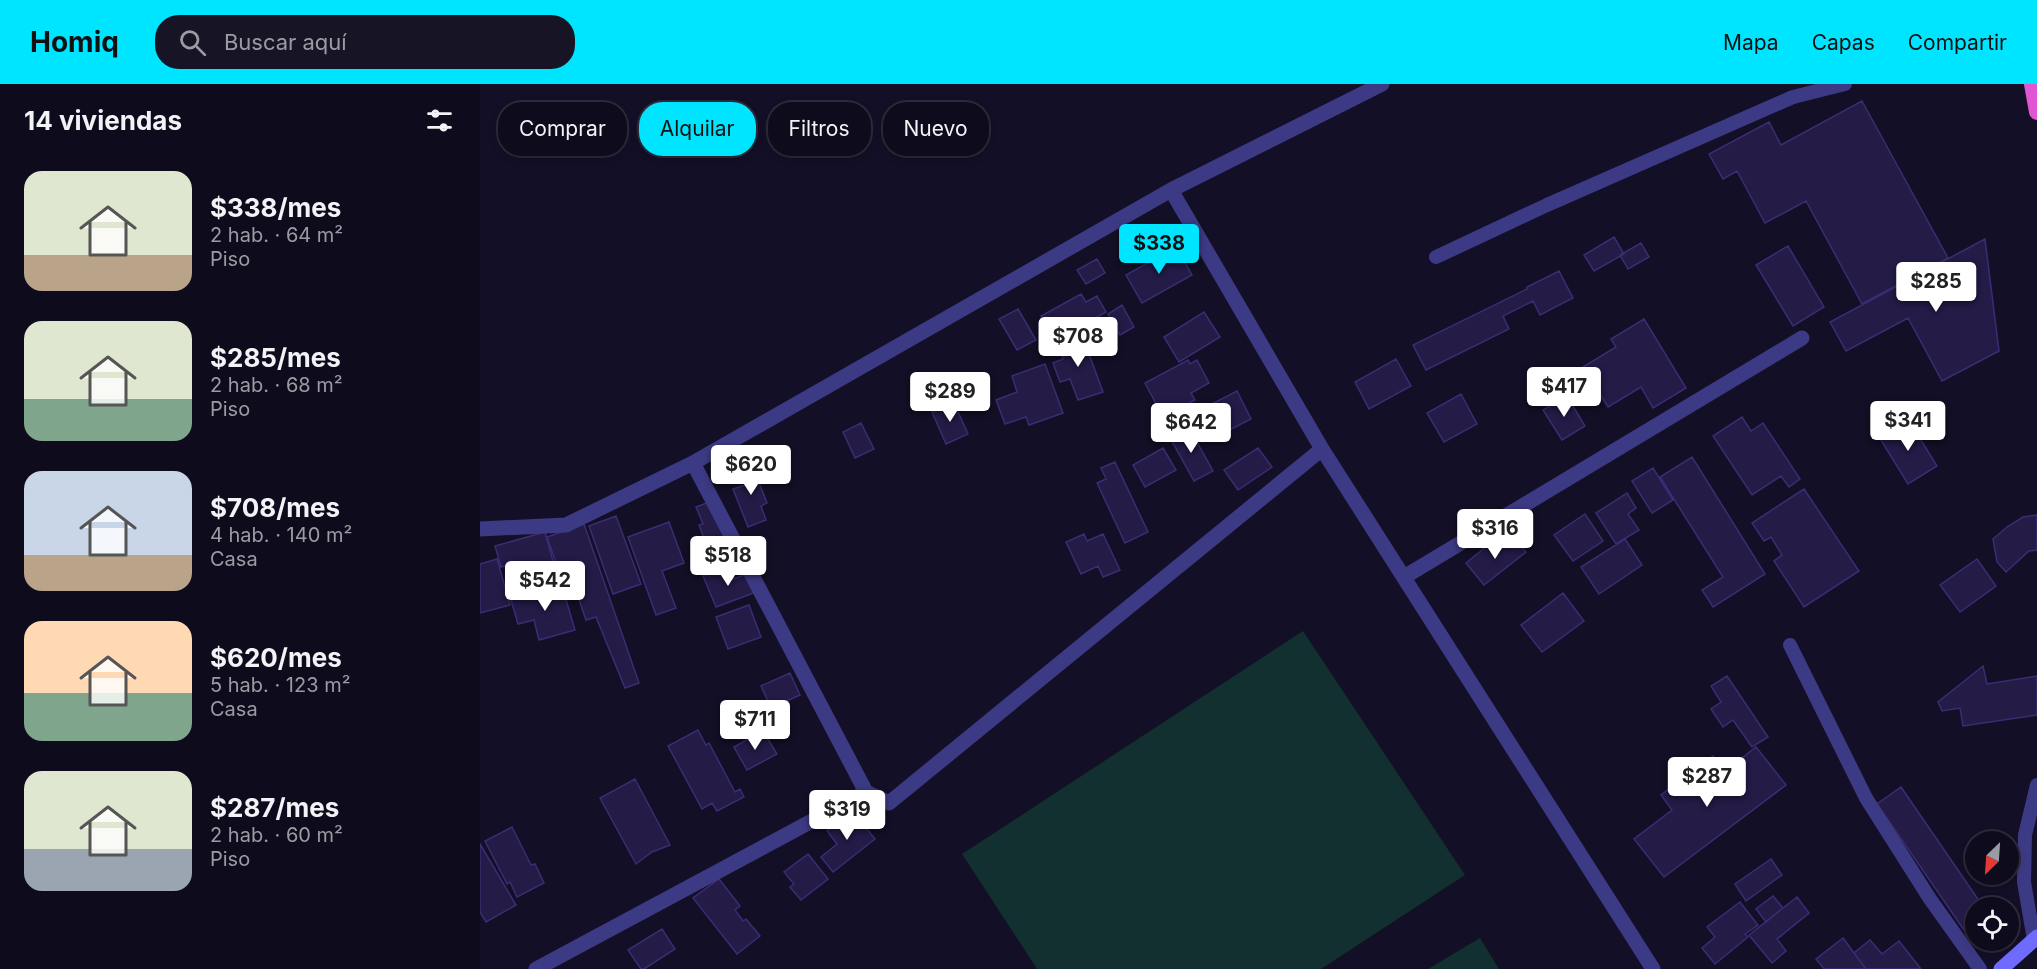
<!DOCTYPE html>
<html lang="es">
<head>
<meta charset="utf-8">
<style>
	body { margin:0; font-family:Inter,sans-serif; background:#171425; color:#f1f3f6; height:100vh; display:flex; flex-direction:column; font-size:22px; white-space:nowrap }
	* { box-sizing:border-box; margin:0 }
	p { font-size:20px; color:#9b9ba3 }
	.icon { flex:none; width:33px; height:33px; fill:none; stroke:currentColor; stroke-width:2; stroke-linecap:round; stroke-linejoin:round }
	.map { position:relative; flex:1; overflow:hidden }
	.sheet { display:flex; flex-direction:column; background:#0e0b1c; width:480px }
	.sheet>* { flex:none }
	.hud { position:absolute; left:18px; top:18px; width:570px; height:54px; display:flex; gap:12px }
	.needle { width:39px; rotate:205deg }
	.controls { position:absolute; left:1485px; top:747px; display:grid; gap:12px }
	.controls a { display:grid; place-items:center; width:54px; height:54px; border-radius:50%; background:#0e0b1c; box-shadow:0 3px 9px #0003,0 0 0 2px #2e2b3b; font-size:30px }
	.price { position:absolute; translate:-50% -51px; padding:0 14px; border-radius:6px; background:#fff; color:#222; font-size:20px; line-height:39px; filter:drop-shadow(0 2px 3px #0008) }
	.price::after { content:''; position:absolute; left:50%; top:36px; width:18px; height:14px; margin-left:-9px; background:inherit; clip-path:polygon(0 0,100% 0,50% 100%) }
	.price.active { background:#00e5ff; color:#111 }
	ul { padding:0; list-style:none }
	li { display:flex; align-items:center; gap:18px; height:150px; padding:0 24px }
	li span { display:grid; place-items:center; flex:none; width:168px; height:120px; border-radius:18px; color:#555 }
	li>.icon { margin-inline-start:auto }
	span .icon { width:72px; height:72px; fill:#fffc; stroke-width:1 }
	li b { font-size:26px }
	h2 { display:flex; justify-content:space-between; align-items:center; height:72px; padding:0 24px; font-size:26px }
	.tag { padding:0 21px; border-radius:24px; background:#0e0b1c; box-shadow:0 3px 9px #0003,0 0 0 2px #2e2b3b; font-size:21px; line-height:54px }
	.tag.active { background:#00e5ff; color:#111 }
	header { display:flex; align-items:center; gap:36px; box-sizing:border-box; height:84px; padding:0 30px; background:#00e5ff; color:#111 }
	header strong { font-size:28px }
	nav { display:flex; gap:33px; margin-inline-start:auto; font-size:21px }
	.search { width:420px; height:54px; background:#171425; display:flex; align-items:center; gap:15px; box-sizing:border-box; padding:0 21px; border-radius:24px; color:#9b9ba3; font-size:22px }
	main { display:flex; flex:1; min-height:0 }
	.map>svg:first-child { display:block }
	.green { fill:#12302f }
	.building { fill:#241b47; stroke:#3b2d73; stroke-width:1.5 }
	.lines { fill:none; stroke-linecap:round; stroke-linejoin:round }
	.service { stroke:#3d3a85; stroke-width:14 }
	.minor { stroke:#3d3a85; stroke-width:15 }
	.secondary { stroke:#6f6bff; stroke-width:15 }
	.trunk { stroke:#e055d1; stroke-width:16 }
</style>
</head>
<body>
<header>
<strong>Homiq</strong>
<div class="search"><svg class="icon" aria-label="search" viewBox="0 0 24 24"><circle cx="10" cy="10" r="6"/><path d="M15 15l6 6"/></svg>Buscar aquí</div>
<nav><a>Mapa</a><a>Capas</a><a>Compartir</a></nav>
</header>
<main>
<section class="sheet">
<h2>14 viviendas<svg class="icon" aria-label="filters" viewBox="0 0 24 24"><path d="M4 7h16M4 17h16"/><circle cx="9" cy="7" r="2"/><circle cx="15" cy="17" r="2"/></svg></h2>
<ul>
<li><span style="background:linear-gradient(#dfe7d0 70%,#b9a48a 0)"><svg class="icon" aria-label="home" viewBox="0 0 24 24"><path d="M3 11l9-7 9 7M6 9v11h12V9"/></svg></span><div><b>$338/mes</b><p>2 hab. · 64 m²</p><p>Piso</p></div></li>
<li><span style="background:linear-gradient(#dfe7d0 65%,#7fa58c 0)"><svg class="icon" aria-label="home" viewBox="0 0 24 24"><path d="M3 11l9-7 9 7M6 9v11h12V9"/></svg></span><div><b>$285/mes</b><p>2 hab. · 68 m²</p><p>Piso</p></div></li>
<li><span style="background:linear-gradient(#c9d6e8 70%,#b9a48a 0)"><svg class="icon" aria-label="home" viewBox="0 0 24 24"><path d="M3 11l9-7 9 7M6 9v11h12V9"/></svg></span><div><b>$708/mes</b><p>4 hab. · 140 m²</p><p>Casa</p></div></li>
<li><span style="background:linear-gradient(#ffd9b3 60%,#7fa58c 0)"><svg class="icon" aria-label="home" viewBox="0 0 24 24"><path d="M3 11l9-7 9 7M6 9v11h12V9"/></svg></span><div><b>$620/mes</b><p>5 hab. · 123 m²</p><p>Casa</p></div></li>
<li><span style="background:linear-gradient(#dfe7d0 65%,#9aa5b1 0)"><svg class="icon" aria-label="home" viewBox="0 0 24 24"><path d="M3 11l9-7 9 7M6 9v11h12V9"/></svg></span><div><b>$287/mes</b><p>2 hab. · 60 m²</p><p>Piso</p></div></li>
</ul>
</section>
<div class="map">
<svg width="1557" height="885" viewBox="0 0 1557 885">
	<rect width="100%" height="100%" fill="#130f26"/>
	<path class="green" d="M823,547l162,244 -144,94h-284l-75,-115z
		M1000,854l19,31h-71z"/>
	<path class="building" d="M1382,17l86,157 -86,46 -56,-103 -41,22 -28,-52 -14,8 -14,-25 60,-32 12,23z
		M1134,153l10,17 -30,17 -10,-16z
		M1505,155l14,112 -57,30 -34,-63 -62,33 -16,-29z
		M1161,159l8,14 -21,12 -8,-14z
		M1308,162l36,61 -31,19 -37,-61z
		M696,163l16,28 -50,28 -16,-28z
		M617,175l8,14 -19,11 -9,-14z
		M1079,187l14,27 -33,17 -7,-14 -30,15 6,13 -83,41 -13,-25 114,-56v-2z
		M601,210l5,8 11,-6 9,16 -35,20 -3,-5 -15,9 -12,-20z
		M642,221l12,22 -14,8 -12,-21z
		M538,225l18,31 -19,10 -18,-31z
		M724,228l16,25 -41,25 -15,-25z
		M1164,235l42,69 -33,20 -12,-21 -33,20 -25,-40 33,-20 -5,-8z
		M602,251l21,57 -25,8 -8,-21 -10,3 -7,-19 10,-4 -5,-15z
		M916,275l15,27 -42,23 -14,-27z
		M708,276l2,4 7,-4 12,23 -18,10 4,7 -32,17 -18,-34z
		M565,280l18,49 -34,12 -3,-8 -21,7 -9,-24 21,-8 -5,-16z
		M757,307l14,28 -37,19 -14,-28z
		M981,310l16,30 -33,18 -17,-29z
		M1087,312l18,30 -23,14 -19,-30z
		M474,319l14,31 -22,10 -14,-32z
		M1262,333l9,14 12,-8 37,56 -11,8 -8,-11 -29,19 -39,-59z
		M1428,335l29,47 -29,18 -29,-47z
		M381,339l13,26 -19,9 -12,-26z
		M708,342l25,45 -19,10 -25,-45z
		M683,364l13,22 -31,17 -12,-22z
		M778,364l14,19 -34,23 -14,-20z
		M1212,373l73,117 -52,33 -11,-17 21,-13 -63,-100z
		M271,378l16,41 -6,3 5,14 -18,7 -15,-38 12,-4 -7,-18z
		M635,378l33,70 -23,11 -28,-60 9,-4 -5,-11z
		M1173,384l20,32 -21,13 -20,-32z
		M1324,405l55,82 -55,36 -30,-46 8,-6 -11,-18 -7,4 -12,-18z
		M1147,409l9,15 -8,6 11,16 -23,14 -20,-31z
		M232,417l16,40 -20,7 -9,-23 4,-1 -7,-17z
		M1105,430l18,27 -30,20 -19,-26z
		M1557,431v35l-8,1 -23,21 -9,-10 -4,-23 14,-12 16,-10z
		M136,432l25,68 -28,10 -24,-68z
		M189,438l15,41 -22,8 14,37 -20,7 -28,-78z
		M104,440l55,159 -14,5 -29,-71 -10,3 -13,-38 -6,3 -2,-6 -3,1 -15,-43z
		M65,448l14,51 -37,11 -9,-30 -12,3 -6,-21z
		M604,450l3,7 16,-7 17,36 -17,7 -5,-11 -17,8 -15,-32z
		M1033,451l13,17 -42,33 -18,-22 22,-18 5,6z
		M1145,455l17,26 -43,29 -18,-27z
		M17,475l13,46 -30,8v-49z
		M1497,475l19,27 -36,26 -20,-27z
		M246,484l5,12 18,-7 7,19 -40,15 -13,-31z
		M82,502l13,44 -36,10 -5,-20 -16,4 -7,-24z
		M1083,509l21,28 -42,31 -21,-27z
		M269,521l12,32 -33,12 -12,-32z
		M1503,582l4,18 50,-8v39l-74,11 -3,-18 -18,3 -4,-9z
		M310,589l10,22 -29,13 -10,-22z
		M1247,592l41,61 -16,10 -19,-27 -10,7 -12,-18 10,-7 -10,-16z
		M218,646l8,15 3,-2 26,49 5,-3 4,8 -27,14 -5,-8 -10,6 -34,-63z
		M283,647l14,23 -30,16 -13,-23z
		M1276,663l30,38 -122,92 -30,-38 38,-29 -11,-15 52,-39 12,15z
		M155,695l35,66 -18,7 -16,12 -36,-66z
		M1421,703l83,121h-8v14l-12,8 -87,-126z
		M372,727l23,28 -42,33 -12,-15 16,-13 -10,-13z
		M32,743l19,38 4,-1 9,19 -27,14 -7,-15 -3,2 -22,-43z
		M0,760l36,61 -30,17 -6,-10z
		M328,770l20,25 -27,21 -11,-13 4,-3 -10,-12z
		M1291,775l11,16 -36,26 -11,-17z
		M239,795l21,27 -5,4 8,11 3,-2 14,17 -23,18 -44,-56z
		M1293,812l10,12 -17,14 -10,-13z
		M1317,813l12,16 -32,26 9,12 -14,12 -23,-28z
		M1260,818l18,23 -13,9 3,3 -33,27 -13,-16 13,-11 -8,-10z
		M182,845l13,20 -31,20h-3l-13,-19z
		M1363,854l11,15 12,16h-42l-8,-10z
		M1390,856l12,14 17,-13 22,28h-55l-12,-16z"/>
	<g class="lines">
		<path class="service" d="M956,173l111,-52 246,-108 52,-13
			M1310,561l76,153 64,101 50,70
			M1554,856l-10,-58 1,-47 12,-50"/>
		<path class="minor" d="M691,106l151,259 331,520
			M213,379l173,329 23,11 433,-354
			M0,445l86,-4 127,-62 478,-273 211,-106
			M924,493l398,-239
			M56,885l330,-177"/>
		<path class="secondary" d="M1521,885l36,-32"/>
		<path class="trunk" d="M1552,0l5,28"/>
	</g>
</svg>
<div class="controls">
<a><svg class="needle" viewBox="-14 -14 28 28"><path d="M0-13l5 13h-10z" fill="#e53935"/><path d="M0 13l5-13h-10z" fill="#9b9ba3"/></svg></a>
<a><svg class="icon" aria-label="locate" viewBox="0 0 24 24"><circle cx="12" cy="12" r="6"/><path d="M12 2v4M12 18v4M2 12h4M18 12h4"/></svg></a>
</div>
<b class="price active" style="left:679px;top:191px">$338</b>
<b class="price" style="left:1456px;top:229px">$285</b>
<b class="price" style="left:598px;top:284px">$708</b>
<b class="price" style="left:1084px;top:334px">$417</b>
<b class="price" style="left:470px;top:339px">$289</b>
<b class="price" style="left:1428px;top:368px">$341</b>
<b class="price" style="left:711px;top:370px">$642</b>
<b class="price" style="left:271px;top:412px">$620</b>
<b class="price" style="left:1015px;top:476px">$316</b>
<b class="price" style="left:248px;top:503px">$518</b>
<b class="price" style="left:65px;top:528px">$542</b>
<b class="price" style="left:275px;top:667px">$711</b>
<b class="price" style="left:1227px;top:724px">$287</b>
<b class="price" style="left:367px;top:757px">$319</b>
<div class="hud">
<a class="tag">Comprar</a>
<a class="tag active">Alquilar</a>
<a class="tag">Filtros</a>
<a class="tag">Nuevo</a>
</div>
</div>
</main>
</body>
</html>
